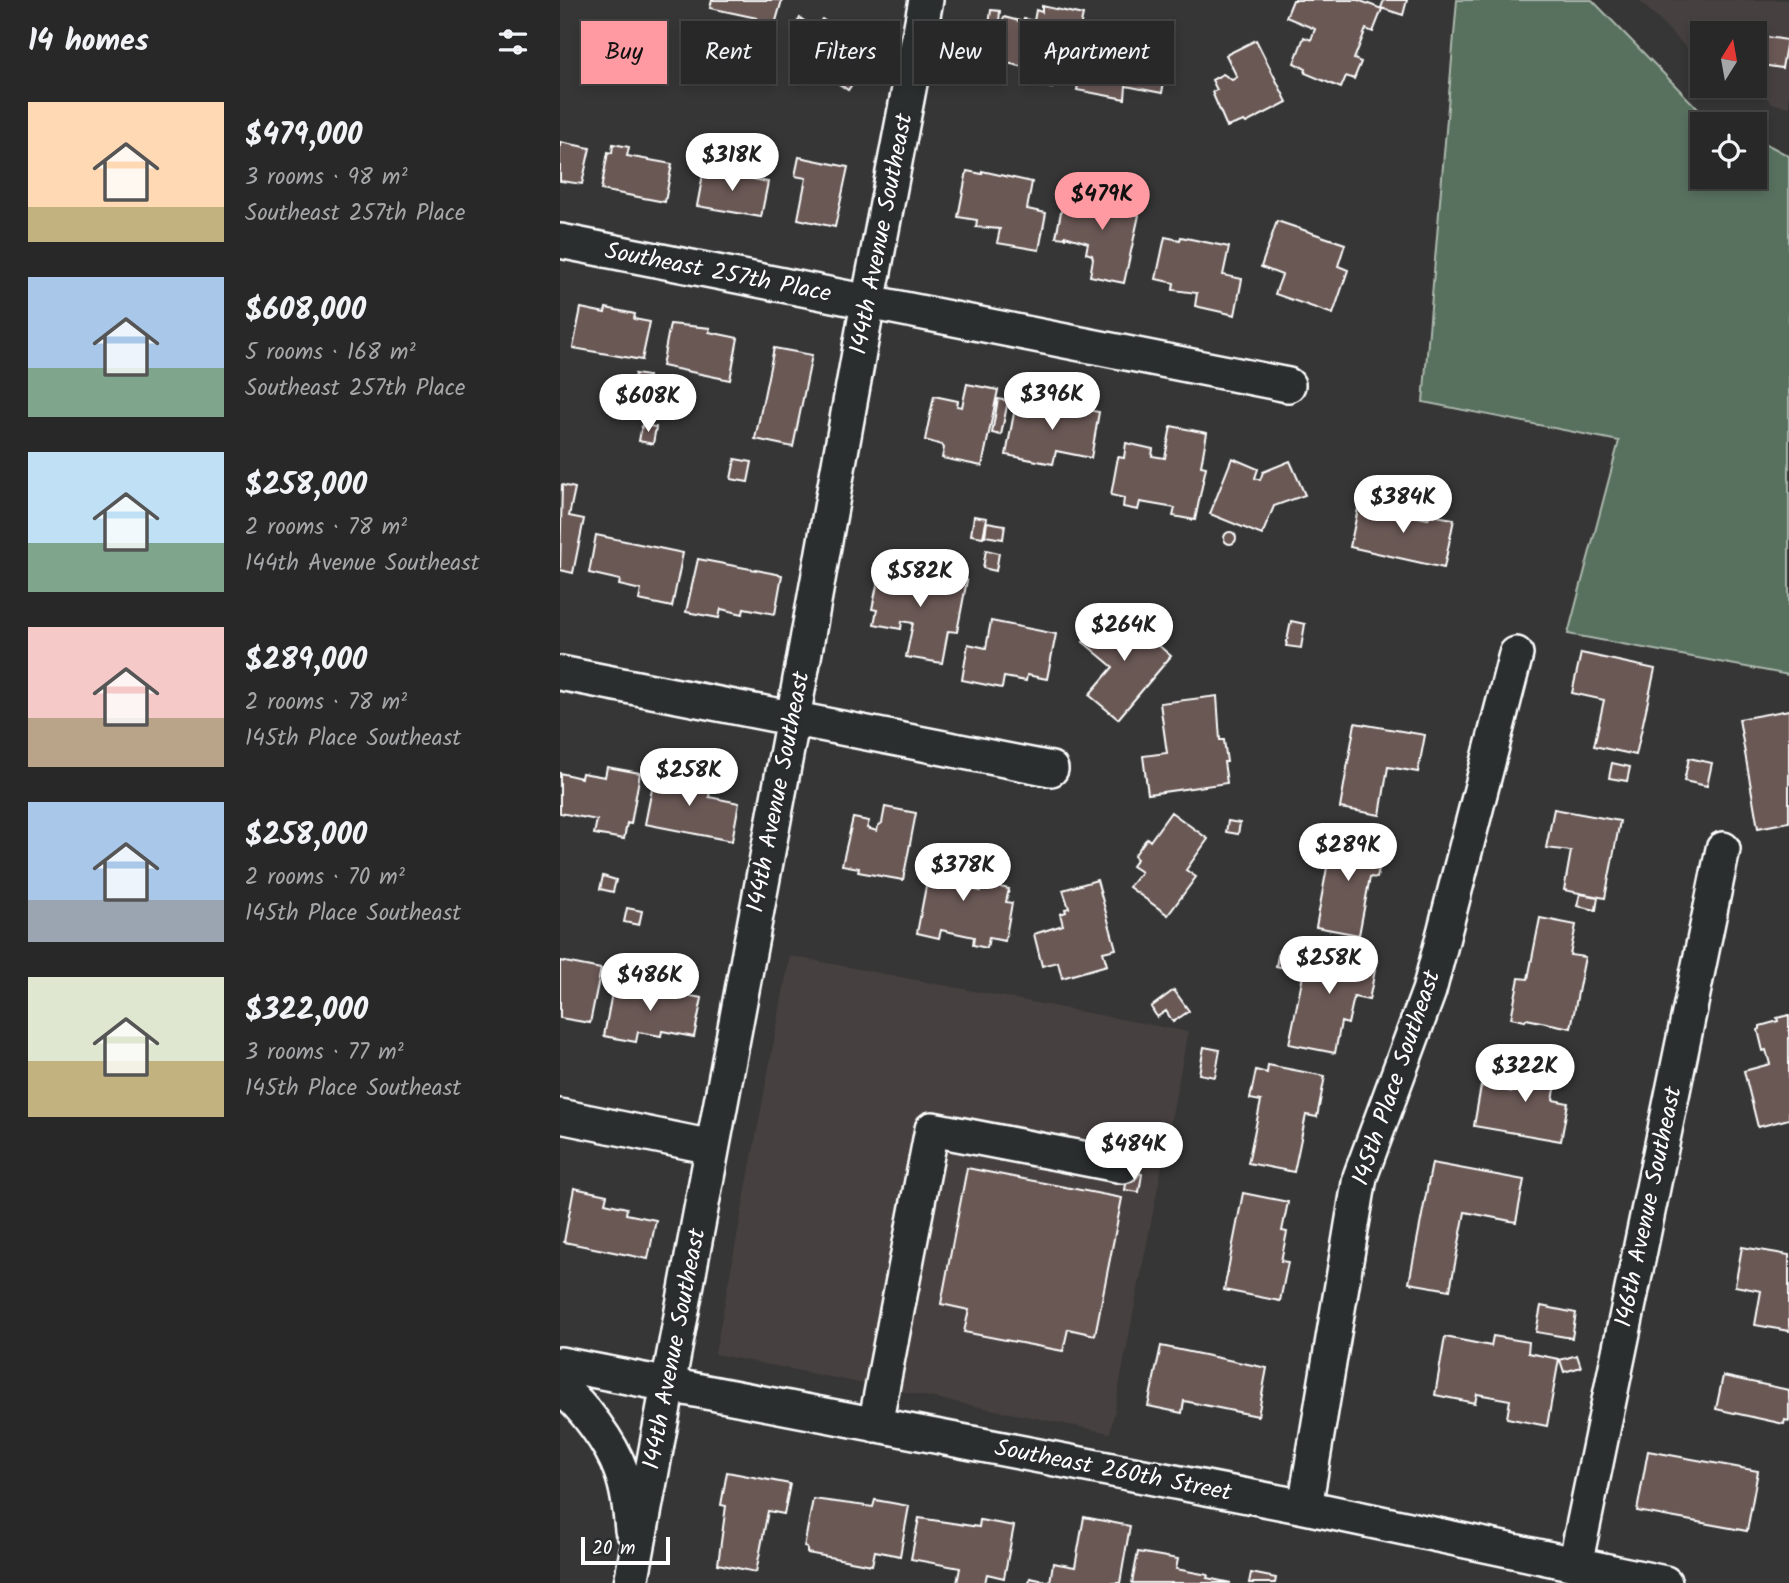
<!DOCTYPE html>
<html lang="en">
<head>
<meta charset="utf-8">
<style>
	body { margin:0; font-family:Kalam,sans-serif; background:#353434; color:#f1f3f6; height:100vh; display:flex; flex-direction:column; font-size:26px; white-space:nowrap }
	* { box-sizing:border-box; margin:0 }
	p { font-size:23px; color:#a5a6a8 }
	.icon { flex:none; width:38px; height:38px; fill:none; stroke:currentColor; stroke-width:2; stroke-linecap:round; stroke-linejoin:round }
	.map { position:relative; flex:1; overflow:hidden }
	.drawer { display:flex; flex-direction:column; background:#292828; width:560px }
	.drawer>* { flex:none }
	.guide { position:absolute; left:21px; top:21px; width:665px; height:63px; display:flex; gap:14px }
	.needle { width:46px; rotate:11deg }
	.buttons { position:absolute; left:1130px; top:21px; display:grid; gap:14px }
	.buttons a { display:grid; place-items:center; width:77px; height:77px; border-radius:0px; background:#292828; box-shadow:0 4px 10px #0003,0 0 0 2px #454445; font-size:35px }
	.scale { position:absolute; left:21px; bottom:18px; width:89px; box-sizing:border-box; padding-left:7px; border:4px solid #fff; border-top:0; font-size:19px; line-height:24px; white-space:nowrap; color:#fff; -webkit-text-stroke:5px #2a2d2e; paint-order:stroke }
	.price { position:absolute; translate:-50% -60px; padding:0 16px; border-radius:24px; background:#fff; color:#222; font-size:23px; line-height:46px; filter:drop-shadow(0 2px 4px #0008) }
	.price::after { content:''; position:absolute; left:50%; top:42px; width:21px; height:16px; margin-left:-10px; background:inherit; clip-path:polygon(0 0,100% 0,50% 100%) }
	.price.current { background:#ff9aa2; color:#111 }
	ul { padding:0; list-style:none }
	li { display:flex; align-items:center; gap:21px; height:175px; padding:0 28px }
	li span { display:grid; place-items:center; flex:none; width:196px; height:140px; border-radius:0px; color:#555 }
	li>.icon { margin-inline-start:auto }
	span .icon { width:84px; height:84px; fill:#fffc; stroke-width:1 }
	li b { font-size:30px }
	h2 { display:flex; justify-content:space-between; align-items:center; height:84px; padding:0 28px; font-size:30px }
	.chip { padding:0 24px; border-radius:0px; background:#292828; box-shadow:0 4px 10px #0003,0 0 0 2px #454445; font-size:24px; line-height:63px }
	.chip.current { background:#ff9aa2; color:#111 }
	main { display:flex; flex:1; min-height:0 }
	.map>svg:first-child { display:block }
	.built { fill:#47403f }
	.green { fill:#58715e; stroke:#acb8ae; stroke-width:2 }
	.building { fill:#6b5955; stroke:#fff; stroke-width:2 }
	.lines { fill:none; stroke-linecap:round; stroke-linejoin:round }
	.minor-casing { stroke:#fff; stroke-width:38 }
	.minor { stroke:#2a2d2e; stroke-width:33 }
	.labels { text-anchor:middle; dominant-baseline:central; stroke-width:6; stroke-linejoin:round; paint-order:stroke }
	.street-label { font-size:24px; fill:#fff; stroke:#2a2d2e }
</style>
</head>
<body>
<main>
<section class="drawer">
<h2>14 homes<svg class="icon" aria-label="filters" viewBox="0 0 24 24"><path d="M4 7h16M4 17h16"/><circle cx="9" cy="7" r="2"/><circle cx="15" cy="17" r="2"/></svg></h2>
<ul>
<li><span style="background:linear-gradient(#ffd9b3 75%,#c2b280 0)"><svg class="icon" aria-label="home" viewBox="0 0 24 24"><path d="M3 11l9-7 9 7M6 9v11h12V9"/></svg></span><div><b>$479,000</b><p>3 rooms · 98 m²</p><p>Southeast 257th Place</p></div></li>
<li><span style="background:linear-gradient(#a9c7e8 65%,#7fa58c 0)"><svg class="icon" aria-label="home" viewBox="0 0 24 24"><path d="M3 11l9-7 9 7M6 9v11h12V9"/></svg></span><div><b>$608,000</b><p>5 rooms · 168 m²</p><p>Southeast 257th Place</p></div></li>
<li><span style="background:linear-gradient(#bfe0f5 65%,#7fa58c 0)"><svg class="icon" aria-label="home" viewBox="0 0 24 24"><path d="M3 11l9-7 9 7M6 9v11h12V9"/></svg></span><div><b>$258,000</b><p>2 rooms · 78 m²</p><p>144th Avenue Southeast</p></div></li>
<li><span style="background:linear-gradient(#f6c9c9 65%,#b9a48a 0)"><svg class="icon" aria-label="home" viewBox="0 0 24 24"><path d="M3 11l9-7 9 7M6 9v11h12V9"/></svg></span><div><b>$289,000</b><p>2 rooms · 78 m²</p><p>145th Place Southeast</p></div></li>
<li><span style="background:linear-gradient(#a9c7e8 70%,#9aa5b1 0)"><svg class="icon" aria-label="home" viewBox="0 0 24 24"><path d="M3 11l9-7 9 7M6 9v11h12V9"/></svg></span><div><b>$258,000</b><p>2 rooms · 70 m²</p><p>145th Place Southeast</p></div></li>
<li><span style="background:linear-gradient(#dfe7d0 60%,#c2b280 0)"><svg class="icon" aria-label="home" viewBox="0 0 24 24"><path d="M3 11l9-7 9 7M6 9v11h12V9"/></svg></span><div><b>$322,000</b><p>3 rooms · 77 m²</p><p>145th Place Southeast</p></div></li>
</ul>
</section>
<div class="map">
<svg width="1229" height="1583" viewBox="0 0 1229 1583">
	<rect width="100%" height="100%" fill="#373636"/>
	<filter id="ink" filterUnits="userSpaceOnUse"><feTurbulence type="fractalNoise" baseFrequency=".0143" numOctaves="2"/><feDisplacementMap in="SourceGraphic" scale="14" xChannelSelector="R" yChannelSelector="G"/><feConvolveMatrix kernelMatrix="1 2 1 2 8 2 1 2 1" color-interpolation-filters="sRGB"/></filter>
	<g filter="url(#ink)">
		<path class="built" d="M1079,0h150v107l-18,-4 -16,-21v-49h-52v26l-7,-2z
			M230,956l398,76 -78,401 -395,-79z"/>
		<path class="green" d="M897,0h135l106,109 30,15h-25v53h52v-39l34,18v519l-221,-41 51,-193 -196,-39z"/>
		<path class="building" d="M152,0h70l-8,28 -18,-4 1,-6 -47,-10z
			M733,0h65l24,9 -9,23 -7,-3 -12,30 7,3 -7,17 -8,-3 -5,12 -36,-15 1,-4 -12,-6 10,-26 7,3 4,-11 -29,-12z
			M824,0h23l-4,15 -22,-7z
			M482,6l41,9 -8,34 -11,-2 -7,30 -2,-1 -3,12 -19,-4 3,-12 -12,-2v-3l-33,-8 13,-42 19,5 1,-3 10,2 2,-11 6,2z
			M431,10l9,1 -2,22 -10,-1z
			M240,18l9,6 -7,13 -10,-6z
			M262,19l23,15 10,-15 29,19 -36,52 -22,-15 -4,6 -18,-11 5,-8 -10,-7 -2,-7 5,-7 5,-1z
			M553,33l21,6v3l36,6 -8,45 -36,-7 -1,13 -48,-9 8,-46 18,4 2,-10 7,1z
			M1195,35l32,5 -5,28 -27,-4z
			M696,40l31,62 -41,21 -2,-2 -17,6 -15,-35 5,-2 -5,-10 11,-6 9,6 5,-3 -11,-22z
			M0,142l30,6 -8,36 -22,-3z
			M53,144l16,3 -2,9 45,8 -7,38 -64,-12 7,-38 4,1z
			M239,157l49,10 -13,60 -37,-8 8,-41 -11,-2z
			M144,169l64,13 -7,35 -64,-11z
			M407,171l15,3v-3l50,11 -5,27 19,4 -7,37 -42,-7 3,-14 -24,-2 1,-7 -19,-3z
			M522,189l46,10 -2,13 13,3 -15,68 -34,-7 3,-17 -1,-4 -6,-2 2,-10 -23,-7v2l-9,-1 7,-35 16,3z
			M717,221l68,23 -7,22 10,4 -15,44 -58,-20 7,-19 -21,-8z
			M605,237l15,3 1,-3 48,10 -6,28 19,4 -7,36 -40,-9 2,-13 -24,-3 1,-7 -18,-4z
			M21,308l24,5 1,-5 29,6 -1,5 16,3 -8,38 -69,-12z
			M110,324l40,4 -1,4 29,6 -8,42 -68,-14z
			M214,348l38,7 -19,92 -38,-8z
			M75,374l13,2 -3,15 -13,-3z
			M407,384l31,6 -16,76 -40,-8 2,-10 -2,-3 -17,-5 9,-44 24,5 -1,5 5,1z
			M484,398l22,4 -1,4 34,6 -8,46 -35,-7 -3,13 -47,-9 9,-47 18,3 1,-9 9,2z
			M438,399l10,2 -7,34 -9,-2z
			M82,425l14,2 -3,17 -14,-3z
			M611,426l36,7 -6,33 5,1 -11,53 -22,-4 2,-8 -35,-6 -2,8 -15,-3 1,-9 -13,-3 7,-38 6,1 2,-15 27,6 -1,7 13,2z
			M672,458l26,11 -3,9 5,2 3,-8 27,-11 15,34 -31,11 -12,29 -52,-21z
			M175,459l17,3 -4,20 -17,-3z
			M2,485l13,3 -6,28 15,3 -11,54 -13,-3z
			M799,504l69,15 2,-4 24,4 -10,49 -94,-21z
			M414,516l13,2 -4,19 -12,-2z
			M427,522l18,3 -2,14 -18,-3z
			M664 538a6 6 0 1 1 12 0a6 6 0 1 1-12 0Z
			M36,535l87,18 -11,54 -33,-7 2,-10 -22,-5 1,-5 -31,-7z
			M426,550l13,3 -3,18 -13,-3z
			M138,559l84,16 -7,39 -31,-6 -1,6 -22,-5 -2,9 -33,-6z
			M335,563l17,4 -2,8 33,7 1,-7 23,5 -10,52 -9,-1 -6,32 -36,-6 7,-34 -11,-2 -1,8 -27,-5 3,-14 -5,-1 8,-38 13,3z
			M550,610l28,24 3,-4 30,26 -53,63 -29,-24 24,-28 -30,-25z
			M431,621l65,13 -9,45 -20,-4 -1,6 -22,-4 -2,11 -40,-8 6,-36 18,4z
			M731,621l14,3 -4,24 -15,-2z
			M1021,653l74,16 -19,86 -42,-9 10,-46 -32,-7z
			M657,696l3,44h4l3,22h-3l3,21 -79,11 -5,-38 24,-3 -7,-50z
			M1229,710v112l-31,6 -19,-109z
			M795,723l70,12 -7,37 -30,-5 -8,48 -40,-7z
			M1129,758l23,5 -5,23 -23,-5z
			M1052,763l18,4 -3,14 -18,-3z
			M47,767l33,6 -9,51 -4,-1 -3,16 -30,-5 3,-14 -37,-7v-40l21,5 1,-5 23,4z
			M96,769l33,6 -2,11 23,5 -1,6 30,6 -7,38 -87,-17z
			M325,807l31,6 -13,67 -45,-8 1,-4 -17,-3 11,-47 16,3 -2,7 10,3 1,-5 4,-3z
			M994,809l66,12 -15,77 -41,-8 7,-39 -25,-3z
			M611,812l37,27 -22,31 10,7 -28,38 -39,-28 12,-15 -9,-6 5,-7 -3,-3 13,-18 3,3z
			M668,821l12,2 -2,11 -12,-2z
			M773,835l51,9 -7,34 -7,-1 -11,58 -43,-8z
			M378,850l36,6 -6,32 12,3 2,-8 27,6 -3,13 6,1 -7,38 -16,-3 -2,10 -14,-3 1,-8 -33,-7 -2,8 -22,-5 10,-52 6,1z
			M43,876l13,4 -3,12 -13,-3z
			M537,880l19,69 -13,3 4,13 -45,13 -4,-16 -16,4 -8,-32 29,-9 -3,-11 6,-2 -1,-3 4,-1 -6,-18z
			M1020,894l18,3 -2,13 -19,-4z
			M67,908l15,3 -3,14 -15,-3z
			M980,918l36,7 -6,30 15,2 -14,71 -45,-9 -1,2 -14,-3 8,-40 9,1z
			M749,946l68,14 -8,40 -15,-3 -6,27 -7,-2 -6,31 -46,-9z
			M719,951l13,3 -3,15 -13,-3z
			M0,961l41,8 -11,54 -30,-5z
			M54,982l88,16 -8,39 -32,-6 -1,5 -23,-4 -2,10 -32,-6z
			M614,990l15,21 -16,11 -7,-11 -9,6 -6,-10z
			M1229,1015v104l-31,8 -14,-56 26,-7 -4,-14 -3,1 -5,-21 2,-1v-3l18,-5 -1,-3z
			M644,1047l16,3 -5,27 -16,-3z
			M961,1057l39,7 -7,36 15,3 -7,38 -87,-15 7,-40 33,6z
			M708,1065l57,11 -8,41 -11,-2 -12,57 -46,-9 13,-62 -11,-2 6,-29 11,3z
			M872,1163l92,17 -8,42 -51,-10 -15,78 -41,-7z
			M407,1168l155,30 -27,137 -27,-6 -5,22 -99,-19 5,-22 -28,-6z
			M568,1172l14,2 -3,18 -14,-2z
			M14,1188l33,7 -2,8 22,5 -1,6 30,6 -8,39 -84,-17z
			M683,1193l45,9 -6,29 5,1 -6,29 7,1 -8,39 -56,-11z
			M1182,1247l47,8v76l-34,-6 6,-34 -26,-5z
			M981,1306l35,7 -4,25 -36,-6z
			M933,1336l36,6 -1,11 31,6 -12,67 -40,-8 3,-18 -33,-6 -2,9 -40,-8 10,-58 46,9z
			M601,1346l106,22 -9,48 -74,-15 -2,12 -34,-7z
			M1017,1355l4,12 -17,5 -4,-12z
			M1163,1376l66,14v31l-4,-1 -1,4 -68,-15z
			M1088,1451l110,20 -11,60 -110,-20z
			M167,1472l63,12 -6,30 -16,-3 -12,61 -38,-8 8,-58 -5,-1z
			M253,1499l60,8 2,-7 34,6 -9,50 -25,-5 -3,14 -65,-12v-5l-3,-1z
			M524,1517l46,9 -10,57h-91l1,-5 20,4 3,-19 22,4z
			M359,1518l60,9 1,-7 34,6 -10,52 -17,-4 -2,9h-28l3,-15 -49,-9z
			M578,1552l40,7 -2,10 32,6 -1,3 24,5h-99z
			M691,1573l25,5 -1,5h-26z"/>
		<g class="lines">
			<g class="minor-casing">
				<path id="minor" d="M0,241l728,144
					M0,673l491,96
					M0,1116l152,31
					M0,1364l745,143 360,76
					M0,1387c23,18 51,56 61,84 7,19 9,39 11,59
					M315,1425l57,-296 191,37
					M745,1507l55,-330 69,-186 87,-337
					M1015,1565l148,-716
					M71,1583l162,-865 75,-415 58,-303"/>
			</g>
			<use href="#minor" class="minor"/>
		</g>
	</g>
	<g class="labels">
		<g class="street-label">
			<text transform="translate(322 234) rotate(-79)">144th Avenue Southeast</text>
			<text transform="translate(158 273) rotate(11)">Southeast 257th Place</text>
			<text transform="translate(219 792) rotate(-79)">144th Avenue Southeast</text>
			<text transform="translate(837 1078) rotate(-71)">145th Place Southeast</text>
			<text transform="translate(1089 1207) rotate(-78)">146th Avenue Southeast</text>
			<text transform="translate(115 1349) rotate(-79)">144th Avenue Southeast</text>
			<text transform="translate(553 1471) rotate(11)">Southeast 260th Street</text>
		</g>
	</g>
</svg>
<div class="buttons">
<a><svg class="needle" viewBox="-14 -14 28 28"><path d="M0-13l5 13h-10z" fill="#e53935"/><path d="M0 13l5-13h-10z" fill="#a5a6a8"/></svg></a>
<a><svg class="icon" aria-label="locate" viewBox="0 0 24 24"><circle cx="12" cy="12" r="6"/><path d="M12 2v4M12 18v4M2 12h4M18 12h4"/></svg></a>
</div>
<div class="scale">20 m</div>
<b class="price" style="left:172px;top:193px">$318K</b>
<b class="price current" style="left:542px;top:232px">$479K</b>
<b class="price" style="left:492px;top:432px">$396K</b>
<b class="price" style="left:88px;top:434px">$608K</b>
<b class="price" style="left:843px;top:535px">$384K</b>
<b class="price" style="left:360px;top:609px">$582K</b>
<b class="price" style="left:564px;top:663px">$264K</b>
<b class="price" style="left:129px;top:808px">$258K</b>
<b class="price" style="left:788px;top:883px">$289K</b>
<b class="price" style="left:403px;top:903px">$378K</b>
<b class="price" style="left:769px;top:996px">$258K</b>
<b class="price" style="left:90px;top:1013px">$486K</b>
<b class="price" style="left:965px;top:1104px">$322K</b>
<b class="price" style="left:574px;top:1182px">$484K</b>
<div class="guide">
<a class="chip current">Buy</a>
<a class="chip">Rent</a>
<a class="chip">Filters</a>
<a class="chip">New</a>
<a class="chip">Apartment</a>
</div>
</div>
</main>
</body>
</html>
